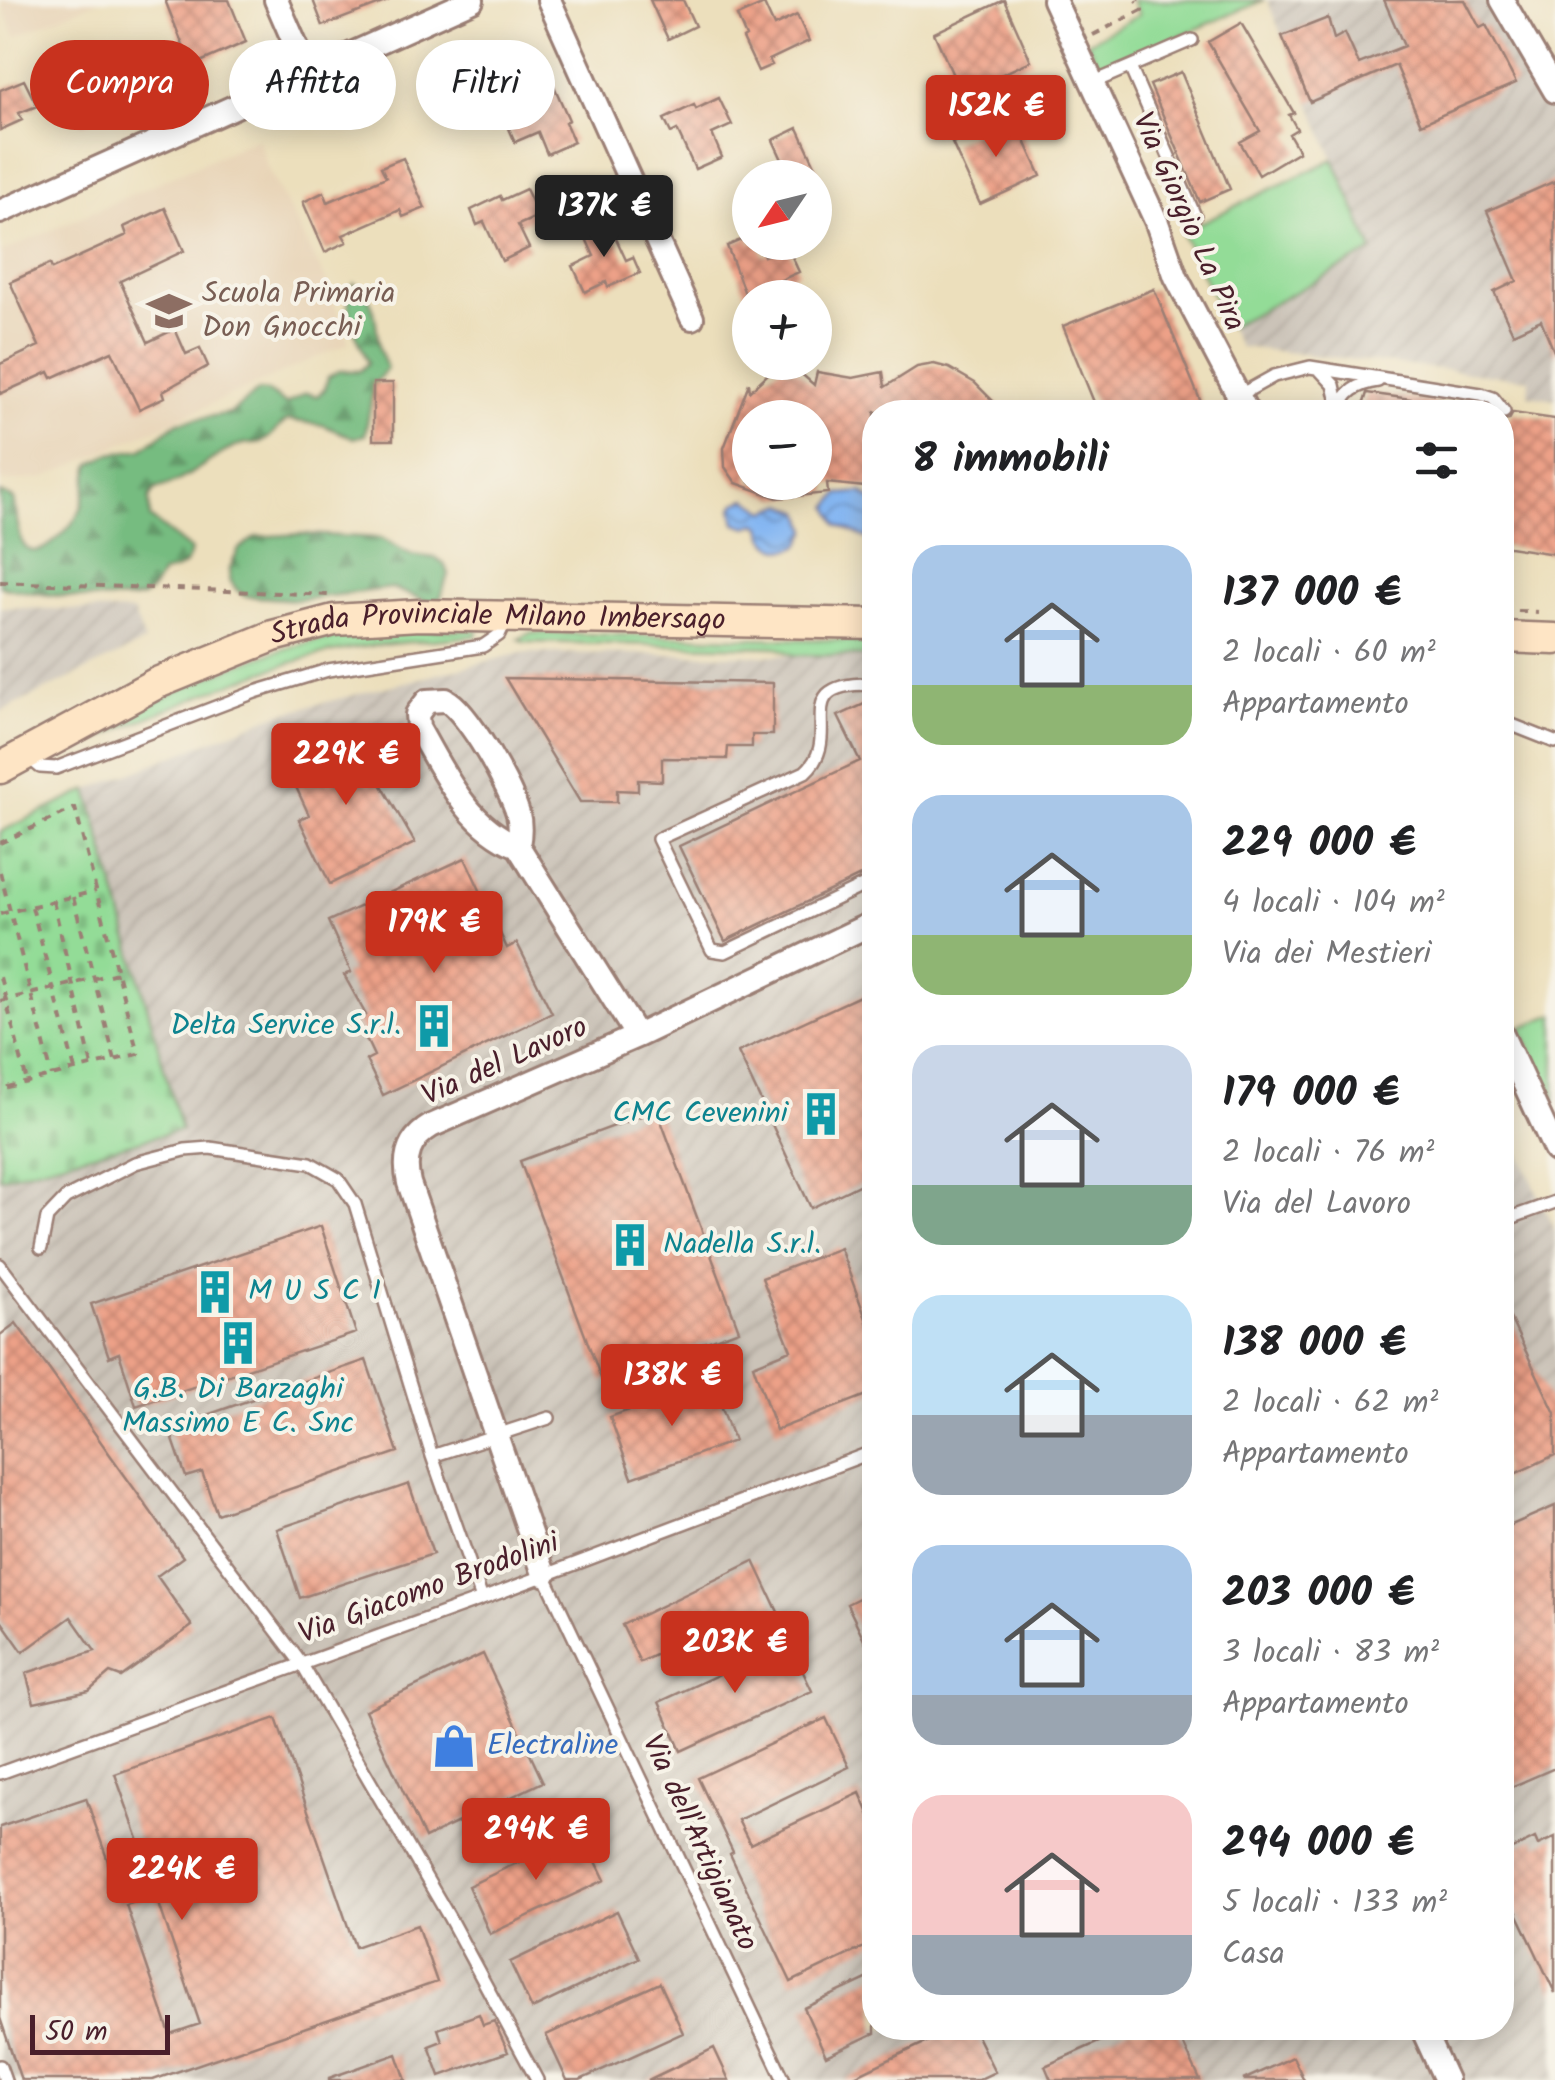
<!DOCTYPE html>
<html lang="it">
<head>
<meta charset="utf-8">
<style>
	body { margin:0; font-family:Kalam,sans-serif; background:#f6f6f6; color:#202124; height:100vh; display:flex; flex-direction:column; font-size:38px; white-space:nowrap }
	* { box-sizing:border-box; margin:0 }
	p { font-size:32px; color:#757577 }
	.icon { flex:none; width:55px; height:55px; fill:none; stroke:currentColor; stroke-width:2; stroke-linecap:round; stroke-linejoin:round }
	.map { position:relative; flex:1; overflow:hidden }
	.drawer { position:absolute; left:862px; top:400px; width:652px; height:1640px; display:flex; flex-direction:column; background:#fff; border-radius:40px; box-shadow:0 5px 25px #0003 }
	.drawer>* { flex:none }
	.top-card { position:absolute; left:30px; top:40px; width:682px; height:90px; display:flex; gap:20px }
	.needle { width:65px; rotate:235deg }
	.buttons { position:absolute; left:732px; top:160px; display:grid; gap:20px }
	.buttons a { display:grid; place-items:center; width:100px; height:100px; border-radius:50%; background:#fff; box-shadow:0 5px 25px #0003; font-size:50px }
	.scale { position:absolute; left:30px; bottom:25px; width:140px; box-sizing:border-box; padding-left:10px; border:5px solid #4a1f2b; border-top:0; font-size:28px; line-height:35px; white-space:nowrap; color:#4a1f2b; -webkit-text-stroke:8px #f7f3e8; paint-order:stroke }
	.price { position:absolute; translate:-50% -85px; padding:0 22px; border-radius:10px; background:#c8321e; color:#fff; font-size:32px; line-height:65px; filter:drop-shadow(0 2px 5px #0008) }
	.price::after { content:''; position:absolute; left:50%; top:60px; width:30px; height:22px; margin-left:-15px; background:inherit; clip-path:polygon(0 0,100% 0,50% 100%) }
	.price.active { background:#222; color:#fff }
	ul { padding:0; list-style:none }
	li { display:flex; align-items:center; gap:30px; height:250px; padding:0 50px }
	li span { display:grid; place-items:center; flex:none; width:280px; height:200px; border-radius:30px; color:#555 }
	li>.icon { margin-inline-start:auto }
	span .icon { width:120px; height:120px; fill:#fffc; stroke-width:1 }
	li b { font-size:42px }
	h2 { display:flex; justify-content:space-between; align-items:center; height:120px; padding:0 50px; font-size:42px }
	.chip { padding:0 35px; border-radius:45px; background:#fff; box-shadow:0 5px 25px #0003; font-size:35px; line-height:90px }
	.chip.active { background:#c8321e; color:#fff }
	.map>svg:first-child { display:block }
	.built { fill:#e8d4b7 }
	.industrial { fill:url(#industrial-furrows) }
	.grass { fill:#93dc97; stroke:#6e7e61; stroke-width:2.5 }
	.forest { fill:url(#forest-firs); stroke:#606e56; stroke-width:2.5 }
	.cemetery { fill:url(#cemetery-stones); stroke:#6e7e61; stroke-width:2.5 }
	.water { fill:url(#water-waves); stroke:#686b8e; stroke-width:2.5 }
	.building { fill:url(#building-cross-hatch); fill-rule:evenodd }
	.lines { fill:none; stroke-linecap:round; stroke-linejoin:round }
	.lane-casing { stroke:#9b7f74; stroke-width:16 }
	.street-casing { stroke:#9b7f74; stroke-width:28 }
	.secondary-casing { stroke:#9b7f74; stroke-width:35 }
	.path { stroke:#9b7f74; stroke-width:4; stroke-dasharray:8 8; stroke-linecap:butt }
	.lane { stroke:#fff; stroke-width:11 }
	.street { stroke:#fff; stroke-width:22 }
	.secondary { stroke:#fee5c5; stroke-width:30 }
	.labels { text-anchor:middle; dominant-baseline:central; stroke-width:8; stroke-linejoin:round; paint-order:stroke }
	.street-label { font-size:30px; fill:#4a1f2b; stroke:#f7f3e8 }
	.education-label { font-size:30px; fill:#785e54; stroke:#f7f3e8; text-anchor:start }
	.culture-label { font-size:30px; fill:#0d838f; stroke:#f7f3e8; text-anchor:end }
	.shop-label { font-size:30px; fill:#366cbe; stroke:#f7f3e8; text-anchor:start }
</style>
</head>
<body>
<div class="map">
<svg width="1555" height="2080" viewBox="0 0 1555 2080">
	<defs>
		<pattern id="industrial-furrows" width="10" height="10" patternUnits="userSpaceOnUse" patternTransform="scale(2.5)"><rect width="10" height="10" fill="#cbc3b8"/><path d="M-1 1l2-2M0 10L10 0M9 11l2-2" fill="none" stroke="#b0a79e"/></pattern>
		<pattern id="forest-firs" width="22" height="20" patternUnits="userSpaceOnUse" patternTransform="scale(2.5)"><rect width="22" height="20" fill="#76bc80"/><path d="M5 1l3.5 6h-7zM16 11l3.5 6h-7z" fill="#639869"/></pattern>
		<pattern id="cemetery-stones" width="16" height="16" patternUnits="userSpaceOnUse" patternTransform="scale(2.5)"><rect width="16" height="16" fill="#93dc97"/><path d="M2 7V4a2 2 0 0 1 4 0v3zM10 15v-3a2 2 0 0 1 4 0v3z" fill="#80bc82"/></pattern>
		<pattern id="water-waves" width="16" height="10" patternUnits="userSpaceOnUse" patternTransform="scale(2.5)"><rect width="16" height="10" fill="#86b7f2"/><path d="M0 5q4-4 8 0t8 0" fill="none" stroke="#7094c4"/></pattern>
		<pattern id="building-cross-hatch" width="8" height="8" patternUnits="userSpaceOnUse" patternTransform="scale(2.5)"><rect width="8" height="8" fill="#eda188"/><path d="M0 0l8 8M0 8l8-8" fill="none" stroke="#c2836f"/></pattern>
	</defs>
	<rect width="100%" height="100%" fill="#f7f3e8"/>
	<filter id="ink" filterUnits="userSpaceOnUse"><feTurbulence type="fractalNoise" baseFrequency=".01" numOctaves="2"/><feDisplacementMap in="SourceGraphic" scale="20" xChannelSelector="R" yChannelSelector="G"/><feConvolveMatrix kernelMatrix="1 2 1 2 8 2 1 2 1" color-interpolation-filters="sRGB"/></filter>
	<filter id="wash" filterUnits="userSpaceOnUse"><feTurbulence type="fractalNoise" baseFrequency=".0048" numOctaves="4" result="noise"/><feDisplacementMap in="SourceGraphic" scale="40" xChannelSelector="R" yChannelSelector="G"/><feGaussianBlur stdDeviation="2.25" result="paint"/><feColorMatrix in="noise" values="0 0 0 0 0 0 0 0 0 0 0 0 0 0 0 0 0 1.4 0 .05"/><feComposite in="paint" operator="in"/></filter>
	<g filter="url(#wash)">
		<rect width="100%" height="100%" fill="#ecdfbc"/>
		<path class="built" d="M0,0h100l-85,36z
			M258,138l10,31 58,111 23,63 -305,135 -44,4v-229z"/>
		<path class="industrial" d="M1267,0h218l70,116v283l-27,-4 1,-16 -290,-32 -10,-20 143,-77z
			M0,607l133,5 12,30 -145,70z
			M521,653l354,3v1372h627l1,-910 52,113v849h-1555v-902l180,-48 -92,-340 190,-76z"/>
		<path class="grass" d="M1132,0h132l-163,70 -14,-28 52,-27z
			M1334,159l39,92 -144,76 -48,-95z
			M388,630h90l-2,6c-55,6 -114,7 -168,22 -86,24 -168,64 -251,98h-7c109,-57 214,-118 338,-126z
			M531,633l344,8v15l-82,-1 -17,-8 -252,-5 -5,-3z
			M1555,1014v89l-35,-75z"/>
		<path class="forest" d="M354,283c23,15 21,38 25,62 1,8 6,16 8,24l-13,15 -9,51 -11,3 -31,-13 -35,-5c-9,5 -15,16 -24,21 -7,3 -17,1 -24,4 -33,12 -48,35 -85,44l-6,9 1,20 41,32c-3,17 -12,20 -29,23 -5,9 -9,19 -20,24 -20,8 -118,-4 -142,-11v-93l14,6c3,13 3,28 7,40 11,34 52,-13 59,-28 7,-15 5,-32 11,-47l19,-10 32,-5 36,-27 53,-9 27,-22 10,1 18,12 20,-11 11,3 8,-7 3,-12 11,-6h21l8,-8c-9,-27 -29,-51 -14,-80z
			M301,534l80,4 31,17 23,3 9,5 4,11 -7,23 -8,7 -41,-16 -95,12 -53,-4 -8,-7 -6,-9v-12l9,-19 17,-12z"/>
		<path class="cemetery" d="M88,790l93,340 -181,48v-346z"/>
		<path class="water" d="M862,492l13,11 -7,36 -30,-14 -9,-18 10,-13z
			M747,499l20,12 18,-7 17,8 6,18 -8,15c-18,10 -35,2 -38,-19l-5,-3 -9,4 -12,-4 -3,-14 3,-6z"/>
		<g id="blocks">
			<path class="building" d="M165,0h64l17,42 -55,24z
				M313,0h75v1l-65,25z
				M650,0h33l12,26 -27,13z
				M1004,0l27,61 -70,32 -27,-60z
				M1384,0h81l15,28 6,-3 30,58 -95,41 -25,-59 -86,37 -28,-66 46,-18 6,21 11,-6 14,31 45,-18z
				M764,4l10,22 23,-11 12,26 -40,19 3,5 -14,6 -15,-32 3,-2 -9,-21z
				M1241,23l53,90 -5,2 8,14 -8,5 10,17 -40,24 -19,-33 20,-11 -52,-89z
				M107,43l17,33 6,-4 9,19 -5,3 6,10 -23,12 -4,-7 -31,15 -5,-10 -5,2 -10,-21 27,-14 -12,-23z
				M1181,72l49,117 -30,13 -50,-117z
				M24,80l13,26 -18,7 3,7 -22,10v-40z
				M554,86l15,34 -4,2 9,20 -27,12 -9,-22 -23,10 -11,-25 37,-17 -4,-6z
				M719,98l13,27 -20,9 10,23 -27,12 -18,-39 -6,3 -7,-14 30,-14 2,4z
				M1013,115l28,61 -61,28 -28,-61z
				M798,128l23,50h-67l30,-14 -11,-24z
				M403,158l22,50 -22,9 -3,-7 -57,25 4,7 -22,10 -22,-50 21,-10 4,10 58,-25 -5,-10z
				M1555,181v173l-14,-34 -28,13 -19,-41 23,-11 -30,-70z
				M526,189l13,27 -21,9 11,23 -27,13 -18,-39 -7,3 -6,-15 29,-14 2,4z
				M165,208l19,43 -64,30 28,61 27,-13 11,25 14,-6 8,18 -45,25 2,6 -26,12 -27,-58 -60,27 -3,-6 -49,22v-30l39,-18 -29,-64 40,-18 2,5 75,-34 -3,-8z
				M608,221l18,39 7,-3 7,16 -32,14 -2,-5 -21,10 -12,-26 21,-10 -11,-24z
				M750,236v6h8l6,14 23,-10 12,26 -40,18 3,6 -12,2 -2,4 -21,-56z
				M1154,289l51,123h-107l-35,-86z
				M934,364l15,4 26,15 29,29h-129v76l-48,-5 1,10 -51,5 -41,-15 -11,-16 -1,-19 25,-65 1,8 18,-17 14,-7 15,3 17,15 3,-13 36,6 30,-6 2,15 32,-20zM750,418h65v64h-65z
				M373,383h20v57h-20z
				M1367,393l73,10 -1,9h-78z
				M1513,413l42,6v135l-53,-8v-125l7,-1z
				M505,678l268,5v52h-21v12h-24l-1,12 -65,-1v23l-24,-1v11l-21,-1v12h-37z
				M875,699v170l-150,72 -46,-95 181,-85 -22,-45z
				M350,730l65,113 -85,41 -31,-65 10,-4 -25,-54z
				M465,858l42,90 10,-5 35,70 -169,82 -17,-35 8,-4 -17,-36 9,-5 -22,-40 7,-3 -23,-51z
				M875,989v188l-64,31 -73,-156z
				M657,1110l82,220 -137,51 -82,-220z
				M321,1226l35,107 -220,73 -17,-53 -10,4 -18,-53z
				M840,1248l35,95v49l-99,38 -23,-65 38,-15 -29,-72z
				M1502,1301l53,112v42l-53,25z
				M16,1323l167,234 -26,19 35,50 -71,51 -11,-4 -21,18 -55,12 -8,-30 69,-22 -24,-34 -48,35 -23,-33v-284z
				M366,1360l32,92 -181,62 -15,-42 -16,5 -17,-49z
				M712,1380l22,61 -102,37 -22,-61z
				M409,1484l24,70 -133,44 -23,-69z
				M1555,1506v262l-53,23v-262z
				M754,1561l24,51 -108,52 -6,-13 -24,11 -18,-37z
				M875,1590v72l-28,-58z
				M789,1642l23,49 -131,60 -22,-49z
				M483,1654l60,128 -118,56 -60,-128z
				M276,1718l79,229 62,-22 20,57 -284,98h-132l-21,-62v-191l86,-29 28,81 34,-12 -33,-93zM156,1895l44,129 -30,10 -44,-129z
				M826,1718l23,49 -111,53 12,24 110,-51 11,25 4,-2v126l-84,40 -61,-128 3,-2 -35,-74z
				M582,1832l23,48 -115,54 -22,-48z
				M1555,1837v156l-53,-112v-27l33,-16 3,7z
				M617,1911l22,47 -107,51 -22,-47z
				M875,1975v58l-49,23 -22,-48z
				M660,1983l23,50 -103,47h-13l-21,-45z
				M479,2014l4,11 11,-4 14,31 -68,24 -11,-30 13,-5 -4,-12z
				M956,2028h17l22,44 -17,8h-132z
				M1130,2028h46l24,52h-149l-6,-14z
				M714,2048l15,32h-81l46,-22z
				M397,2054l9,26h-77v-2z
				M1293,2057l11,23h-61z"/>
		</g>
	</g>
	<g filter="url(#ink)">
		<use href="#blocks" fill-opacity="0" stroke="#9b7f74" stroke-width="2.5"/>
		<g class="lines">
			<g class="lane-casing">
				<path id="lane" d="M1130,67l65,149
					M1092,83l100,-43
					M1319,369l15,16 5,22
					M1238,396l36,-20 36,-9 171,27 12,4 11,14
					M1338,412c6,-20 19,-28 40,-31
					M875,684c-92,-3 -28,51 -70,88l-147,67 54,111 13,2 150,-72
					M1502,721l53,21
					M26,755l14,12 16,1 199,-76 73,-22 155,-24 16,-11 8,-18
					M1502,1221l53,-19
					M41,1248l6,-30 19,-20 69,-35 50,-13 25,-2 100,15 28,16 17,25 77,252 50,143
					M0,1265l301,398 148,254 88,163
					M432,1456l117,-38
					M544,1574l240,506
					M0,1773l482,-174 393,-148
					M0,2066l5,14"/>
			</g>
			<g class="street-casing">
				<path id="street" d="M276,0l32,74
					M549,0l143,318
					M1054,0l103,223 19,54 71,135
					M1502,0l53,91
					M0,212l472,-212
					M518,846c2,-11 3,-21 0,-32 -7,-25 -50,-103 -72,-114l-19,1 -10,13 1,14c26,45 49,98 100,118l119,190
					M1502,1035l53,115
					M544,1574l-135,-391c-6,-25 0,-44 22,-57l206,-90 238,-114
					M1422,2028l24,52"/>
			</g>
			<g class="secondary-casing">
				<g id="secondary">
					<path d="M1502,637l53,2"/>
					<path id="s1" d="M0,768l157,-85 116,-47 61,-16 85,-5 456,9"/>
				</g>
			</g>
			<path class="path" d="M1093,35l49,-25 -5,-10
				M0,582l330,13
				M1502,610l36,2
				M0,843l75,-35 63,246 -138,35
				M0,872l52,204
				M73,897l42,163
				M53,901l39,165
				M32,907l43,163
				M0,914l96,-23
				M0,977l27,105
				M0,1001l117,-28"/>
			<use href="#lane" class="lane"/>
			<use href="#street" class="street"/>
			<use href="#secondary" class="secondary"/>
		</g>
	</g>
	<defs>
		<g id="school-bare" transform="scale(3.45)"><path d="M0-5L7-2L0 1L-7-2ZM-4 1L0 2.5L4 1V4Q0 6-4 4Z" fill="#8d6e63" stroke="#f7f3e8" stroke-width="2.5" paint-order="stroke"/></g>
		<g id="building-bare" transform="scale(3.45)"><path d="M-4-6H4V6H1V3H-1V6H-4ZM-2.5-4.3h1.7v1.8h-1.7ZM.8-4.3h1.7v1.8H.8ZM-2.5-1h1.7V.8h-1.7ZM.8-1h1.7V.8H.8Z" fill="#0f9aa8" stroke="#f7f3e8" stroke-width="2.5" paint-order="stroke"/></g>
		<g id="shop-bare" transform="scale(3.45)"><path d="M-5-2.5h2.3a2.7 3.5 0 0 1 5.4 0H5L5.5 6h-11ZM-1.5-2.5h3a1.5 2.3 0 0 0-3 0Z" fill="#3f7fe0" stroke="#f7f3e8" stroke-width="2.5" paint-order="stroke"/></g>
	</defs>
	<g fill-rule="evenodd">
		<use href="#school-bare" x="169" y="311"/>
		<use href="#building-bare" x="434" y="1026"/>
		<use href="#building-bare" x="821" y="1114"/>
		<use href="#building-bare" x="630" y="1245"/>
		<use href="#building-bare" x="215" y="1292"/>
		<use href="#building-bare" x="238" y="1343"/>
		<use href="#shop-bare" x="454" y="1746"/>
	</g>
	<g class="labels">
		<g class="street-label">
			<text transform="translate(1188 222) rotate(66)">Via Giorgio La Pira</text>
			<text stroke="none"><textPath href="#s1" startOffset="530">Strada Provinciale Milano Imbersago</textPath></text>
			<text transform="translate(505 1062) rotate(-24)">Via del Lavoro</text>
			<text transform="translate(429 1589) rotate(-20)">Via Giacomo Brodolini</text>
			<text transform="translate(699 1843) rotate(65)">Via dell'Artigianato</text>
		</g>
		<g class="education-label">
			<text x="202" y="294">Scuola Primaria<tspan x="202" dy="34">Don Gnocchi</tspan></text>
		</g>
		<g class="culture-label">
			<text x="401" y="1026">Delta Service S.r.l.</text>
			<text x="788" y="1114">CMC Cevenini</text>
			<text x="663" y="1245" text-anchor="start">Nadella S.r.l.</text>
			<text x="248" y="1292" text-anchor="start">M U S C I</text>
			<text x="238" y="1390" text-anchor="middle">G.B. Di Barzaghi<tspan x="238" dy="34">Massimo E C. Snc</tspan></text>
		</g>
		<g class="shop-label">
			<text x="487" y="1746">Electraline</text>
		</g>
	</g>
</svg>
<div class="buttons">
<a><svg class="needle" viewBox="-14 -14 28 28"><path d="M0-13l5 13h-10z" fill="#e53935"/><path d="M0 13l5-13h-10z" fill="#757577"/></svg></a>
<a>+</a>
<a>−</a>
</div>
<div class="scale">50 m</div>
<b class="price" style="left:996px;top:160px">152K €</b>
<b class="price active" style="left:604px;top:260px">137K €</b>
<b class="price" style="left:346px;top:808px">229K €</b>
<b class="price" style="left:434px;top:976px">179K €</b>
<b class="price" style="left:672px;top:1429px">138K €</b>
<b class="price" style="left:735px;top:1696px">203K €</b>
<b class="price" style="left:536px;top:1883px">294K €</b>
<b class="price" style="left:182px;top:1923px">224K €</b>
<div class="top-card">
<a class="chip active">Compra</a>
<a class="chip">Affitta</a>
<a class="chip">Filtri</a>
</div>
<section class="drawer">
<h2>8 immobili<svg class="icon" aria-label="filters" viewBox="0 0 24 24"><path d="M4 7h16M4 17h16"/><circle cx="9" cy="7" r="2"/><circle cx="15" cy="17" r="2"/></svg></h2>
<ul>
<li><span style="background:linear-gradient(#a9c7e8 70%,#8fb573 0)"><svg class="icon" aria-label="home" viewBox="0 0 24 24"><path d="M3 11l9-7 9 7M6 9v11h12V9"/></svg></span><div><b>137 000 €</b><p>2 locali · 60 m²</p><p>Appartamento</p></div></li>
<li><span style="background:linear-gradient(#a9c7e8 70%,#8fb573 0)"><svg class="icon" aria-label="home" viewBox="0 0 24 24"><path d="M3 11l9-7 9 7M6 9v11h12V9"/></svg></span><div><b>229 000 €</b><p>4 locali · 104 m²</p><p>Via dei Mestieri</p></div></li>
<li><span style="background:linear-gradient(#c9d6e8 70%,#7fa58c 0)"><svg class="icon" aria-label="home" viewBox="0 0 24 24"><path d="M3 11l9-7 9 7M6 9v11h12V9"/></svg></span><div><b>179 000 €</b><p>2 locali · 76 m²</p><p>Via del Lavoro</p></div></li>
<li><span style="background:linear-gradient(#bfe0f5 60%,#9aa5b1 0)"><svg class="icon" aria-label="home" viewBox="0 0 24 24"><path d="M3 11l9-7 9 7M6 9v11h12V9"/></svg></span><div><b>138 000 €</b><p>2 locali · 62 m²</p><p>Appartamento</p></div></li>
<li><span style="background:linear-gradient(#a9c7e8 75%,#9aa5b1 0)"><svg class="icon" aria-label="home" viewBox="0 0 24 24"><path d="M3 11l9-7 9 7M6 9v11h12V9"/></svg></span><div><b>203 000 €</b><p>3 locali · 83 m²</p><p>Appartamento</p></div></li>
<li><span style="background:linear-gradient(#f6c9c9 70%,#9aa5b1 0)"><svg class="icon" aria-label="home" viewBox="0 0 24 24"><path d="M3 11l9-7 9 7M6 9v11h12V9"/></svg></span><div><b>294 000 €</b><p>5 locali · 133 m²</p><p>Casa</p></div></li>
</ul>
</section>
</div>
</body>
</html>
